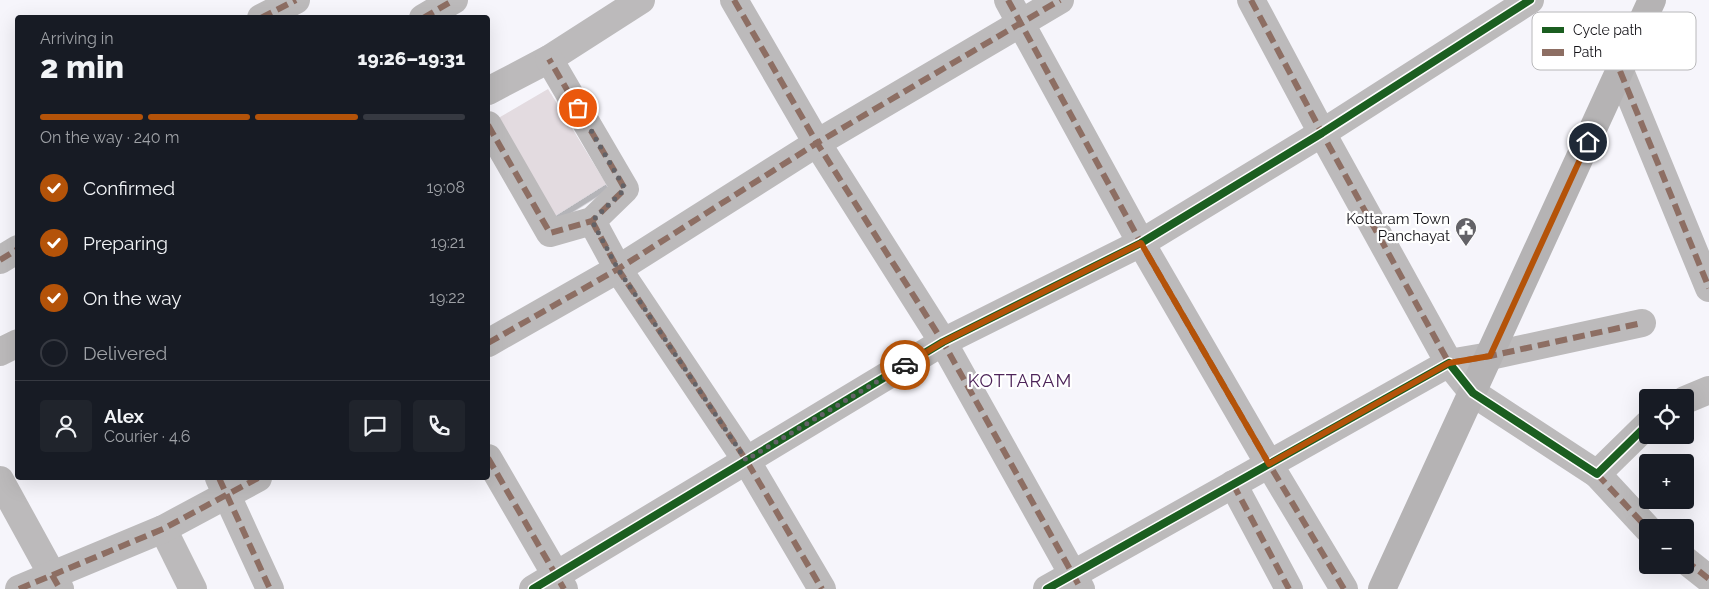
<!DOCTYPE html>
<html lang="en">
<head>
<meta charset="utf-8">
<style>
  :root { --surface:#171b24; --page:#20242c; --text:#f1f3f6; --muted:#9ea1a6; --line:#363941; --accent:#b45309 }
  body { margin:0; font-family:Raleway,sans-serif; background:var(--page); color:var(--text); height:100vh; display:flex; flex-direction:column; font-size:19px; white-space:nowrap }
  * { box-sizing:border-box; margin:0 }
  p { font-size:16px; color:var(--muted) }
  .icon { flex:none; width:28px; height:28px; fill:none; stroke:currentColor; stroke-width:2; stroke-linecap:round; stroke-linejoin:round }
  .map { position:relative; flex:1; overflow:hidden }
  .sheet { position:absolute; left:15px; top:15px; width:475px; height:465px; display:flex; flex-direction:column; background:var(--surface); border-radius:5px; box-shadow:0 5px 20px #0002 }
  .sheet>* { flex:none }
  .tools { position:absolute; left:1639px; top:389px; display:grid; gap:10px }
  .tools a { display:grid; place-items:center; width:55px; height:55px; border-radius:5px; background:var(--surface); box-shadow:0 5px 20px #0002; font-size:25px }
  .pin { position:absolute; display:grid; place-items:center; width:42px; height:42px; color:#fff; margin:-21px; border:2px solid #fff; border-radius:50%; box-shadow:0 1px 5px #0007 }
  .courier { position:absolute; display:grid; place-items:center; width:50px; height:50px; margin:-25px; border:4px solid #b45309; border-radius:50%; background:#fff; color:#222; box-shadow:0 1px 6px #0007 }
  .headline em { font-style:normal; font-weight:800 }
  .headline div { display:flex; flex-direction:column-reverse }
  .headline { display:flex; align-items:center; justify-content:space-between; height:85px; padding:0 25px }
  h1 { font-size:32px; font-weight:800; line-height:38px }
  .bar { display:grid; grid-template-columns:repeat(4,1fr); gap:8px 5px; align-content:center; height:60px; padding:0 25px }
  .bar i { height:6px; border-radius:4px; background:var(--line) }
  .bar .on { background:var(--accent) }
  .bar p { grid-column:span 4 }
  .line { display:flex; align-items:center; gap:12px; padding:0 25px; border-top:1px solid var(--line) }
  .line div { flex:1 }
  .round { display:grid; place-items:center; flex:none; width:52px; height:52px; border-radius:5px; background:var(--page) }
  ol { padding:0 25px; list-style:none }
  li { display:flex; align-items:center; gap:15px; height:55px }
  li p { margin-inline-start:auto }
  li .icon { padding:5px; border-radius:50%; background:var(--accent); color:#fff; stroke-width:4 }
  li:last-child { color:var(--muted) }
  li i { width:28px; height:28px; border:2px solid var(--line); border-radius:50% }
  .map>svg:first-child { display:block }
</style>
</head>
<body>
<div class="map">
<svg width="1709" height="589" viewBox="0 0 1709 589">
  <defs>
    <filter id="shadow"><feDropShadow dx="3" dy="5.5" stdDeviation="0" flood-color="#0004"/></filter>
  </defs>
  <rect width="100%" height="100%" fill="#f6f5fb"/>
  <polygon fill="#e3dbe0" filter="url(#shadow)" points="548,89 606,184 555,216 495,120"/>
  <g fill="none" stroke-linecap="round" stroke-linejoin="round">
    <g stroke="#bcbabb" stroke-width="28">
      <polyline points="734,0 817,143 943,342 1081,589"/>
      <polyline points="1008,0 1141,243 1269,464 1344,589"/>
      <polyline points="1251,0 1322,133 1449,363 1490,356 1642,323"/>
      <polyline points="261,18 296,0"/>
      <polyline points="423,18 454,0"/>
      <polyline points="1620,71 1709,288"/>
      <polyline points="488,91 549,59 641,0"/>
      <polyline points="488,125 550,233 592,221 625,189 549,59"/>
      <polyline points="592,221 618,269 746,460 822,589"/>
      <polyline points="0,260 18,249"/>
      <polyline points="488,343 618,269 817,143 1060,0"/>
      <polyline points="0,352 18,343"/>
      <polyline points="1685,400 1709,390"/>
      <polyline points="488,458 564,589"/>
      <polyline points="1597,474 1648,529"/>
      <polyline points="219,478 270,589"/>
      <polyline points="0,480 60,589"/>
      <polyline points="1233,484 1289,589"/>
      <polyline points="163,529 193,589"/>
      <polyline points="1685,560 1709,579"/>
      <polyline points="19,589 163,529 258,478"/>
      <polyline points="533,589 943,342 1141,243 1322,133 1530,0"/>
      <polyline points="1047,589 1449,363 1473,393 1597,474 1648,424"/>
    </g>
    <polyline stroke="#b5b3b4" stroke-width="28" points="1382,589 1652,0"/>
    <g stroke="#8d6e63" stroke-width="6" stroke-dasharray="12 6" stroke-linecap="butt">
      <polyline points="734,0 817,143 943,342 1081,589"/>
      <polyline points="1008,0 1141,243 1269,464 1344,589"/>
      <polyline points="1251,0 1322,133 1449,363 1490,356 1642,323"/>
      <polyline points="261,18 296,0"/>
      <polyline points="423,18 454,0"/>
      <polyline points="1620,71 1709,288"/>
      <polyline points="488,125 550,233 592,221 625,189 549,59"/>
      <polyline points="592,221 618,269 746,460 822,589"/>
      <polyline points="0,260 18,249"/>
      <polyline points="488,343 618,269 817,143 1060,0"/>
      <polyline points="488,458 564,589"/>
      <polyline points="1597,474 1648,529"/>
      <polyline points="219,478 270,589"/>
      <polyline points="1233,484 1289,589"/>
      <polyline points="1685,560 1709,579"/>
      <polyline points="52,575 60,589"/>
      <polyline points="19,589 163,529 258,478"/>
    </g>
    <g stroke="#fff" stroke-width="11">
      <g id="cycleway">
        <polyline points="533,589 943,342 1141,243 1322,133 1530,0"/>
        <polyline points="1047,589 1449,363 1473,393 1597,474 1648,424"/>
      </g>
    </g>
    <use href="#cycleway" stroke="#1b5e20" stroke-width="8"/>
  </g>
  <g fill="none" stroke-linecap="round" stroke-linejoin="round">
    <polyline stroke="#636267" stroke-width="5" stroke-dasharray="0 9" points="578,108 625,189 592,221 618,269 746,460 905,365"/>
    <polyline stroke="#b45309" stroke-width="6" points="905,365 943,342 1141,243 1269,464 1449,363 1490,356 1588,142"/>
  </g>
  <defs>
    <g id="civic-pin" transform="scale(1.125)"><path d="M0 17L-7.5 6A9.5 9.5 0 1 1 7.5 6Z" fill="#636267" stroke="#fff"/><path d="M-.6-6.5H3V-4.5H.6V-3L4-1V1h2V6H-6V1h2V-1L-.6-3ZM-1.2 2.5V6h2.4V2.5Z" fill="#fff"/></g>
  </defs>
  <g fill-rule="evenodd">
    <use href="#civic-pin" x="1466" y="228"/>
  </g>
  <g text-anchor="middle" stroke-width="4.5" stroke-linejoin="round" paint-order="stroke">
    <g font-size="15" fill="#141318" stroke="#fff" text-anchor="end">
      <text x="1450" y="224">Kottaram Town<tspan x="1450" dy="17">Panchayat</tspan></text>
    </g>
    <g font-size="18" letter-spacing="1" fill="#4d2459" stroke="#fff">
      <text x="1020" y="387">KOTTARAM</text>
    </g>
  </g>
  <rect x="1532" y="12" width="164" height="58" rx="8" fill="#fff" stroke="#b8b8ba" stroke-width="1"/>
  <rect x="1542" y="27" width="22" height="6" fill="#1b5e20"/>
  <rect x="1542" y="49" width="22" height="7" fill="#8d6e63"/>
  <g font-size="14" fill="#141318">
    <text x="1573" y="35">Cycle path</text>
    <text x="1573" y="57">Path</text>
  </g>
</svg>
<div class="tools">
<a><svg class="icon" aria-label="locate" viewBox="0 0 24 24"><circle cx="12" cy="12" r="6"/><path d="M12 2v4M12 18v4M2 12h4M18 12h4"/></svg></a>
<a>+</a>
<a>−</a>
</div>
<div class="pin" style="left:578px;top:108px;background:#ea580c"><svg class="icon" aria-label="bag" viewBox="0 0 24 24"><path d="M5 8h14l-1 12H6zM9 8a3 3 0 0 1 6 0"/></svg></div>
<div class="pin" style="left:1588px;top:142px;background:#1f2937"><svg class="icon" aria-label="home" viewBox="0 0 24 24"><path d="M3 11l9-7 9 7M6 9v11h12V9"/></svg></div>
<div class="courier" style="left:905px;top:365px"><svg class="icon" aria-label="car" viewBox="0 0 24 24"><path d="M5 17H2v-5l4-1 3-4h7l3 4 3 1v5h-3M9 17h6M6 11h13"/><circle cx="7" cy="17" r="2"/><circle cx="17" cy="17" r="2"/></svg></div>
<section class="sheet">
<div class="headline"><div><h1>2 min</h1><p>Arriving in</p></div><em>19:26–19:31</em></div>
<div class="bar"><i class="on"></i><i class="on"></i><i class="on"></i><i></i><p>On the way · 240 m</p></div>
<ol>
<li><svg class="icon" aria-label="check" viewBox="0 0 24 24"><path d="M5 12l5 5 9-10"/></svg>Confirmed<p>19:08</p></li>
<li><svg class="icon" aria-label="check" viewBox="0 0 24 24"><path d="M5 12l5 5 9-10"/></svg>Preparing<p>19:21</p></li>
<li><svg class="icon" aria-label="check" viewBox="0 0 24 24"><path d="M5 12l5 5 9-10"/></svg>On the way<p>19:22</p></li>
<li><i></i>Delivered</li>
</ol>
<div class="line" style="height:90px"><a class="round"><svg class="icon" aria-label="person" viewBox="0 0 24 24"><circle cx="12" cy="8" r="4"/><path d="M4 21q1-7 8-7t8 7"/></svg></a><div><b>Alex</b><p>Courier · 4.6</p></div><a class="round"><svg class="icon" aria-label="chat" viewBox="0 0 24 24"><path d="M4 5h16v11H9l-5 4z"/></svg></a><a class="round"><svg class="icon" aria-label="phone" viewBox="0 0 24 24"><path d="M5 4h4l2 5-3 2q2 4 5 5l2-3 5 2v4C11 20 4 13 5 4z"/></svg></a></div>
</section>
</div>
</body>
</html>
